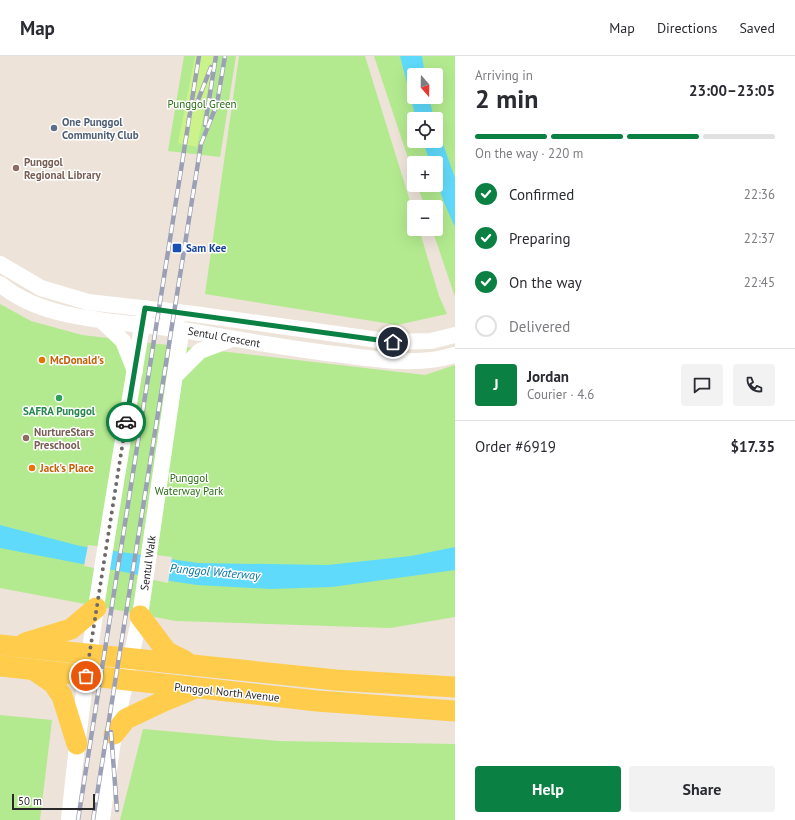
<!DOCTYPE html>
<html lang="en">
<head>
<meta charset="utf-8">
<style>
  :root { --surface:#fff; --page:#f2f2f3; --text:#2b2b33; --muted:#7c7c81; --line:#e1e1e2; --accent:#0b8043 }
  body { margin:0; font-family:"PT Sans",sans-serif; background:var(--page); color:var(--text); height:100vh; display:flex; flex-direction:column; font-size:15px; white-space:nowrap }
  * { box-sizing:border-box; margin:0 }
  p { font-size:13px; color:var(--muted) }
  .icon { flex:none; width:22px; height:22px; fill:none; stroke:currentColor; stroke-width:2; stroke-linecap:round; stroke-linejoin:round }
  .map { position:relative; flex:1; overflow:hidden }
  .details { display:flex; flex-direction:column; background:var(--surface); width:340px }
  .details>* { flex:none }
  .needle { width:26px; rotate:160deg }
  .tools { position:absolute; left:407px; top:12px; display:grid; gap:8px }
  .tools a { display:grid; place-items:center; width:36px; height:36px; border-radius:4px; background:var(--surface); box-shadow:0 4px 16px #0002; font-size:20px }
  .scale { position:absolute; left:12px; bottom:10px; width:83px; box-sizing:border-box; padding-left:4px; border:2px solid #292929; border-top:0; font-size:11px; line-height:14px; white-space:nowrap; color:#292929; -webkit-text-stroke:3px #fff; paint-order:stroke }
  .pin { position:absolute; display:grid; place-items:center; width:34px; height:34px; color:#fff; margin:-17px; border:2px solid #fff; border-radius:50%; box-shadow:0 1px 4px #0007 }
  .courier { position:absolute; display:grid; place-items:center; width:40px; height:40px; margin:-20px; border:3px solid #0b8043; border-radius:50%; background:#fff; color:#222; box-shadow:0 1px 5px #0007 }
  .head em { font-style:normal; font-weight:600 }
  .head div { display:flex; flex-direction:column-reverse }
  .head { display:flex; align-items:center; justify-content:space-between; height:68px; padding:0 20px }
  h1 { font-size:26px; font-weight:600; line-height:30px }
  .bar { display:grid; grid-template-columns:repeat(4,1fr); gap:6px 4px; align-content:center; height:48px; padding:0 20px }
  .bar i { height:5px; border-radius:3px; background:var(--line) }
  .bar .active { background:var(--accent) }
  .bar p { grid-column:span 4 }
  .line { display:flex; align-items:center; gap:10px; padding:0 20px; border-top:1px solid var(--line) }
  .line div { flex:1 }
  .round { display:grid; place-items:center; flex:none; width:42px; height:42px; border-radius:4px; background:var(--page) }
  ol { padding:0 20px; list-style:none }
  li { display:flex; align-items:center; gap:12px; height:44px }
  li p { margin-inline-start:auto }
  li .icon { padding:4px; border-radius:50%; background:var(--accent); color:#fff; stroke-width:4 }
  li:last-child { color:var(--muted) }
  li i { width:22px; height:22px; border:2px solid var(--line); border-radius:50% }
  .primary-button { display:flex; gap:8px; margin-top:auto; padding:8px 20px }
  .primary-button a { flex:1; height:46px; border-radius:4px; background:var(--accent); color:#fff; font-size:16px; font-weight:600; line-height:46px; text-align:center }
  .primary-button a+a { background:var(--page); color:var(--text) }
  header { display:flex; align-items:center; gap:24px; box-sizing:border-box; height:56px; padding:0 20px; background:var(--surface); border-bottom:1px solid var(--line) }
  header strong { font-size:19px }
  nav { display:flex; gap:22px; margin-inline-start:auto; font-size:14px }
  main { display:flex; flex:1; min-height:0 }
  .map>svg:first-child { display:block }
</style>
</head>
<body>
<header>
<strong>Map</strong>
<nav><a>Map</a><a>Directions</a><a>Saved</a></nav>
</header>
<main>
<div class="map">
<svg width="455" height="764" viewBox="0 0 455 764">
  <rect width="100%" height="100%" fill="#ede3d9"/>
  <g fill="#b3ea8f" fill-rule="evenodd">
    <polygon points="184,0 236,0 220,101 168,95"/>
    <polygon points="239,0 365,0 414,158 414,173 419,173 439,240 447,258 397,269 205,238"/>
    <path d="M374,0H455V241L432,173H436V151H425L417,129H436V107H414V120ZM414,19H436V41H414ZM414,63H436V85H414Z"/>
    <polygon points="0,248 31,265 82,279 425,319 455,309 455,561 390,572 176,565 0,532"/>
    <polygon points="0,659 52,664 40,764 0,764"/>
    <polygon points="143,673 279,685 455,688 455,764 120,764"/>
  </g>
  <polygon fill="#cbf389" points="195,0 215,0 197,91 178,87"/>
  <g fill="#60dafb">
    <polygon points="400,0 422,0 425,19 414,19 414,41 429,41 434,63 416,63"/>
    <path d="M436,68L455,122V171C445,149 436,132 436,107H430L423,85H436Z"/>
    <polygon points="0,469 80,490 198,507 328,509 411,500 455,491 455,514 332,531 271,533 197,529 170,525 0,492"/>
  </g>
  <g fill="#ede3d9">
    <polygon points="88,489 113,492 109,515 84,510"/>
    <polygon points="142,497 172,501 168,527 139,521"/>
  </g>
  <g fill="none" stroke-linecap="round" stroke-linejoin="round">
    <g stroke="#fff" stroke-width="16">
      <polyline points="0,208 41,232 88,246 194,258 393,286 431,285 455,279"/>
      <path d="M0,228C18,243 43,253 66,258C104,267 144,268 183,274C236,283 290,293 344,299C381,304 419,310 455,299"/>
      <polyline points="102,265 123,285 135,315"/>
      <polyline points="175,320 200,295 232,283"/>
      <path d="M69,764C86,592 117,422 145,252"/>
      <polyline points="102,764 114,678 140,560 180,284 181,274 164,254"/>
    </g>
    <g stroke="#ffcc4c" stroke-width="21">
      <polyline points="140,560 167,596 185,605"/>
      <polyline points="25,587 71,573 96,552"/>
      <polyline points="0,589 336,624 455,631"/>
      <polyline points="0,610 317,645 455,655"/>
      <polyline points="34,614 53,627 62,640 77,688"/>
      <polyline points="114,678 126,663 164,645 193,633"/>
    </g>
    <g stroke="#9ba0b6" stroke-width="4.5">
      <g id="rail">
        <polyline points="195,52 211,11"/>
        <polyline points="205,69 216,0"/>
        <polyline points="111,676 117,754"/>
        <polyline points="78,764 199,0"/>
        <polyline points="93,764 201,88 217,48 225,0"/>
      </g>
    </g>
    <use href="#rail" stroke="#fff" stroke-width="3" stroke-dasharray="9" stroke-linecap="butt"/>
  </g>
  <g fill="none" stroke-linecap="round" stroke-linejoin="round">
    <polyline stroke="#6e6a67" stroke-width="4" stroke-dasharray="0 7.2" points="86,620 126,366"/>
    <polyline stroke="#0b8043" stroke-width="5" points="126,366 145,252 393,286"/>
  </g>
  <circle fill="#5c6f8a" stroke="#fff" stroke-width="1.5" cx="54" cy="72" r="4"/>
  <g fill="#8d6e63" stroke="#fff" stroke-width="1.5">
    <circle cx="16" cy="112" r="4"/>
    <circle cx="26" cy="382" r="4"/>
  </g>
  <rect fill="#1a4fb4" stroke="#fff" stroke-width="1.5" x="172" y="187" width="10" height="10" rx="2"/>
  <g fill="#e8710a" stroke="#fff" stroke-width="1.5">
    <circle cx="42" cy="304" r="4"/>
    <circle cx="32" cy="412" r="4"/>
  </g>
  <circle fill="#2e9e5b" stroke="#fff" stroke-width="1.5" cx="59" cy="342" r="4"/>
  <g text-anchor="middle" stroke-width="3" stroke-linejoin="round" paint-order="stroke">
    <g font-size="11" fill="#296d12" stroke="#fff">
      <text x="202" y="52">Punggol Green</text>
      <text x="189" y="426">Punggol<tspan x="189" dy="13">Waterway Park</tspan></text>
    </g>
    <g font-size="11" font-weight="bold" fill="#4e5e75" stroke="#fff" text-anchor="start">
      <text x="62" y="70">One Punggol<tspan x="62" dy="13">Community Club</tspan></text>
    </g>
    <g font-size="11" font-weight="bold" fill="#785e54" stroke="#fff" text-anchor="start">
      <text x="24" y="110">Punggol<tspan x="24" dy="13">Regional Library</tspan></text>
      <text x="34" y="380">NurtureStars<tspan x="34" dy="13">Preschool</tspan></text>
    </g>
    <g font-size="11" font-weight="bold" fill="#164399" stroke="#fff" text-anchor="start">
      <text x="186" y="196">Sam Kee</text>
    </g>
    <g font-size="11" fill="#292929" stroke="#fff">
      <text transform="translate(224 281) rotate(10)" y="4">Sentul Crescent</text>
      <text transform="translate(148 507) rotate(-82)" y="4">Sentul Walk</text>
      <text transform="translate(227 636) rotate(6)" y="4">Punggol North Avenue</text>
    </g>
    <g font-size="11" font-weight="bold" fill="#c56008" stroke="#fff" text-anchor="start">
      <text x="50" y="308">McDonald's</text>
      <text x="40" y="416">Jack's Place</text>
    </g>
    <g font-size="11" font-weight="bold" fill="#27864d" stroke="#fff">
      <text x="59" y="359">SAFRA Punggol</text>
    </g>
    <g font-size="12" font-style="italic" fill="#0075a6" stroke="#fff">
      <text transform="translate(215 516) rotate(5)" y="4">Punggol Waterway</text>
    </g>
  </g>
</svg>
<div class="tools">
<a><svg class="needle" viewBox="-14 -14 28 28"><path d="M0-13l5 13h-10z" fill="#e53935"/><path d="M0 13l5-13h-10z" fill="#7c7c81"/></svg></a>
<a><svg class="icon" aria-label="locate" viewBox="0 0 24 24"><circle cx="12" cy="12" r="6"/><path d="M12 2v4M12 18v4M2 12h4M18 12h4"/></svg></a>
<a>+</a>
<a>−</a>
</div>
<div class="scale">50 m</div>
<div class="pin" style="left:86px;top:620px;background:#ea580c"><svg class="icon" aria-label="bag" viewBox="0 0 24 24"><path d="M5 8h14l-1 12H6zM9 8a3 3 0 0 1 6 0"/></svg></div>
<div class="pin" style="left:393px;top:286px;background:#1f2937"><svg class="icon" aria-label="home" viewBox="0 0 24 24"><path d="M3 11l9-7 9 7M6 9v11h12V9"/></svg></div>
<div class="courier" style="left:126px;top:366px"><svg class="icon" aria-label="car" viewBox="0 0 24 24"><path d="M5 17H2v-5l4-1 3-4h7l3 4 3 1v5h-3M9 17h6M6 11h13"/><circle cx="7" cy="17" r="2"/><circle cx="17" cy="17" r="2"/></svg></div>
</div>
<section class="details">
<div class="head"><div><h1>2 min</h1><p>Arriving in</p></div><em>23:00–23:05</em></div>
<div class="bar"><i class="active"></i><i class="active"></i><i class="active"></i><i></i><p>On the way · 220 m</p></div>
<ol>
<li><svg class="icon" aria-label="check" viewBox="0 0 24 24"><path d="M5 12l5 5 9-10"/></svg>Confirmed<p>22:36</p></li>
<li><svg class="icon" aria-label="check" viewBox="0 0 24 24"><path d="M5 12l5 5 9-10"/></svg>Preparing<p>22:37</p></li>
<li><svg class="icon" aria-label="check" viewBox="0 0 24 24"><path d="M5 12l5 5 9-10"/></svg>On the way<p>22:45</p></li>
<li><i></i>Delivered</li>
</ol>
<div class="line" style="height:72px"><b class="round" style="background:var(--accent);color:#fff">J</b><div><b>Jordan</b><p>Courier · 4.6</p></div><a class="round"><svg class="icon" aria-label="chat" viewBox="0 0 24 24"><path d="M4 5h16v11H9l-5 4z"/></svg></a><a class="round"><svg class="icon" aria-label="phone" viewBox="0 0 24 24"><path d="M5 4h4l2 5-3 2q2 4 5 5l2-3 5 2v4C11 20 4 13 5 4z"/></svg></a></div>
<div class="line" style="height:52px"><div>Order #6919</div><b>$17.35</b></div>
<div class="primary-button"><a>Help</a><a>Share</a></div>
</section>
</main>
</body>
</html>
